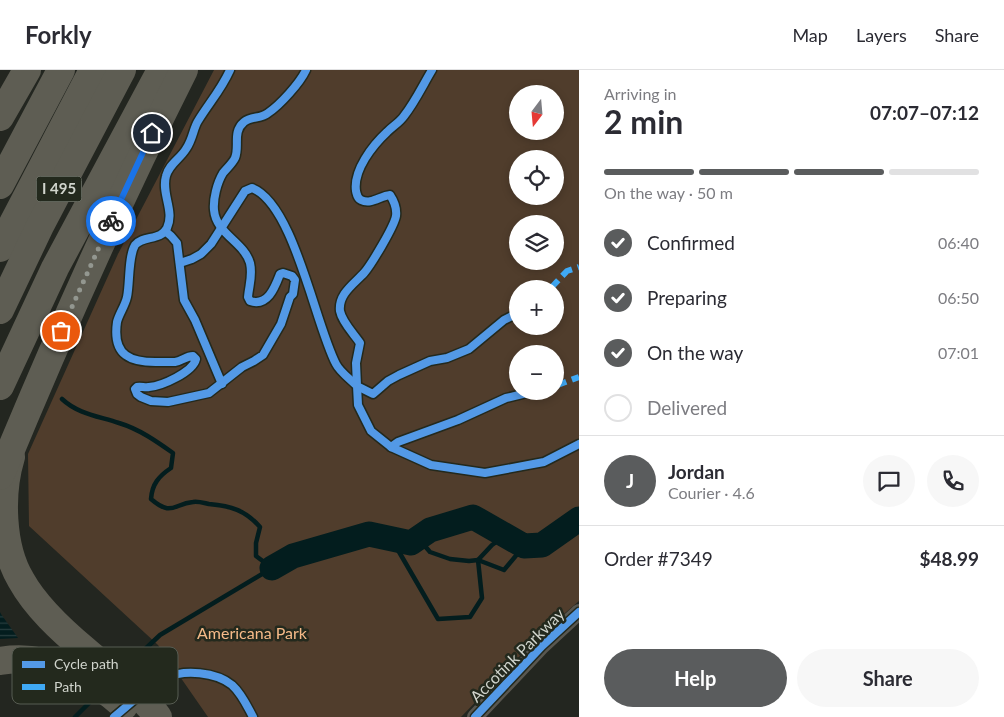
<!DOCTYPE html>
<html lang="en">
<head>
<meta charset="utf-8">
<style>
  :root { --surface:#fff; --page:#f7f7f7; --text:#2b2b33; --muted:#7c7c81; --line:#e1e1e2; --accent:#5a5c5d }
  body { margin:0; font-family:Lato,sans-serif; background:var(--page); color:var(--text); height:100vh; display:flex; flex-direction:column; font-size:19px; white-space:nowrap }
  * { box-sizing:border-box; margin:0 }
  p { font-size:16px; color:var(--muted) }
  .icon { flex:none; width:28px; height:28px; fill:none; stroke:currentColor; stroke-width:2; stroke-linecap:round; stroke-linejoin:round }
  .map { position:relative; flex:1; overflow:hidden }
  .drawer { display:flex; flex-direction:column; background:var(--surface); width:425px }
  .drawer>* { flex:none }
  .needle { width:32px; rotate:196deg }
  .fabs { position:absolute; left:509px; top:15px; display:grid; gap:10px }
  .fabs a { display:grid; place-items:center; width:55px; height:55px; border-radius:50%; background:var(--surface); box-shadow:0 2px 8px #0003; font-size:25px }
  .pin { position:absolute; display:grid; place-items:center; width:42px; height:42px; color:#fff; margin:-21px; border:2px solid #fff; border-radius:50%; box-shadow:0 1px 5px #0007 }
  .courier { position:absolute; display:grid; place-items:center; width:50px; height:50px; margin:-25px; border:4px solid #1a73e8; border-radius:50%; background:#fff; color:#222; box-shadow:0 1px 6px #0007 }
  .summary em { font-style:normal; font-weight:700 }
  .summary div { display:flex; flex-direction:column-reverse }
  .summary { display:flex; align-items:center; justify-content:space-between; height:85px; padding:0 25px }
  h1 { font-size:32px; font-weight:700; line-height:38px }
  .bar { display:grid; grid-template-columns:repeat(4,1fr); gap:8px 5px; align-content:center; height:60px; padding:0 25px }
  .bar i { height:6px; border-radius:4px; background:var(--line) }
  .bar .on { background:var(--accent) }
  .bar p { grid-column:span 4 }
  .line { display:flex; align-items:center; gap:12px; padding:0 25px; border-top:1px solid var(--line) }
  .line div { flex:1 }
  .round { display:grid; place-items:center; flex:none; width:52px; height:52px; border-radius:26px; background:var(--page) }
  ol { padding:0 25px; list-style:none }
  li { display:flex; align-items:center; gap:15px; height:55px }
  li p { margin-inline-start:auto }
  li .icon { padding:5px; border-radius:50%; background:var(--accent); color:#fff; stroke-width:4 }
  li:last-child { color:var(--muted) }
  li i { width:28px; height:28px; border:2px solid var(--line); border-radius:50% }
  .cta { display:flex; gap:10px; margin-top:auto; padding:10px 25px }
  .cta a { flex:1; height:58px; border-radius:30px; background:var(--accent); color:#fff; font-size:20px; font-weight:700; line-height:58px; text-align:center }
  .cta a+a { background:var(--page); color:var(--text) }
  header { display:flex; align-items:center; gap:30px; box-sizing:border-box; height:70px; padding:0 25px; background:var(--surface); border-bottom:1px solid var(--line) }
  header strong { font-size:24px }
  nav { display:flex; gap:28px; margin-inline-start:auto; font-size:18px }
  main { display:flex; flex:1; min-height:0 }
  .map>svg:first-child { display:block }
</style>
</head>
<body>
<header>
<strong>Forkly</strong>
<nav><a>Map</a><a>Layers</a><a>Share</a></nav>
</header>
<main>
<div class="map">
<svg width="579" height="647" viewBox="0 0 579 647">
  <defs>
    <pattern id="water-rules" width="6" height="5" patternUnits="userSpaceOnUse" patternTransform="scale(1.25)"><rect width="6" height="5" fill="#031d1e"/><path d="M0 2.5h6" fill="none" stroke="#273d3e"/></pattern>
  </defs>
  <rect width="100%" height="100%" fill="#232620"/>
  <path fill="#503d2c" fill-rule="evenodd" d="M214,0H579V531L544,561L461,647H208L158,575L29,456L28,384L118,184ZM518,24H555V61H518ZM518,89H555V126H518ZM518,154H555V191H518ZM518,219H555V256H518ZM518,284H555V321H518Z"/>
  <polygon fill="url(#water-rules)" points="0,542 1,544 18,568 0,569"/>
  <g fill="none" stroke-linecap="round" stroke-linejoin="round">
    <g stroke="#031d1e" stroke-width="4.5">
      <path d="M62,329C78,344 98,346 119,353C139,359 156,371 173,383L171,398C159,406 152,414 151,429C172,447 173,434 193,432C198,431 204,433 209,434C231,436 245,440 260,457L256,473V486L272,498L160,565L122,601"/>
      <polyline points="391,468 438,549 470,547 482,528 478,490 492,475 505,466"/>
      <polyline points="418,468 430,482 450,489 469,491 478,490 504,500 524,476"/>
      <polyline points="75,647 97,625"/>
    </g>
    <polyline stroke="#031d1e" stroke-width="25" points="272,498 293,486 369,464 411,473 430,460 473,447 524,476 542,475 579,449"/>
    <polyline stroke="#595750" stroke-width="16" points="475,647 542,576 579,542"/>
    <g stroke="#5e5d53" stroke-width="28">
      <polyline points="0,47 27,0"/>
      <polyline points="0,115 61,0"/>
      <polyline points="0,178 93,0"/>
      <polyline points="0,240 40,156 122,0"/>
      <polyline points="0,316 55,198 161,0"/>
      <path d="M11,387C0,423 1,477 21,510C36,537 61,560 85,580C110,602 138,620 158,647"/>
      <path d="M0,406C57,268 117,133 184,0"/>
      <path d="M0,591C46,583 91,606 124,636"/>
    </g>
    <g stroke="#3fa9f5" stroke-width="6" stroke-dasharray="12 6" stroke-linecap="butt">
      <polyline points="550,219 567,201 579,197"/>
      <polyline points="555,316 579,307"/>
    </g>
    <g stroke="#23291d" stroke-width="11">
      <g id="cycleway">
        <path d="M230,0C221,20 209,33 198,51C193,59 193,69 186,79C180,89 169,94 166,106C161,124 175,141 167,158C161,171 143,165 135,175C128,187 130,213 127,227C125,236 119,244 117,252C112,286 131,293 160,292C165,292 170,292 175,292C182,291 186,286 193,286L196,289C193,302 162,316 149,317C145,318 141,316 137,317L135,319L137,324L141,327L151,331L168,332L209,323L242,297L254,291L263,285L281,254L290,227L293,224L295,210L292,206L283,203L280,204C275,217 268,237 250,231L248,227C249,215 253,206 250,193C244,172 216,164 214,140C213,129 217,113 223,103C227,98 232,94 235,88C240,76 232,62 244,52C251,46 261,49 268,43C280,35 300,13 306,0"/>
        <path d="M432,0C423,15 415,32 404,46C400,52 393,56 387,62C373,75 353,100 356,121C357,125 357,128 361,130C371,135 380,126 390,125C394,131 397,138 396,146C394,157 371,195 364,203C354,214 338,224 340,241C342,252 354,264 360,273L356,293L357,316L373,324L388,311L399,305L430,291L447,288L469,279L504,250L518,243"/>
        <polyline points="165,161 171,166 177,173 184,230 195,250 222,314"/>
        <path d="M180,193L192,189L201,184L211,174L245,121L252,118C294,134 315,254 336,294C340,302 350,309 357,316L358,335L371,361L391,377L431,395L485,403L544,392L579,374"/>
        <polyline points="391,377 398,372 458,350 506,328 535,321"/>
        <path d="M114,647C130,634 147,617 166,608C184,599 216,602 232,615C242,624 247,636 253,647"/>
        <polyline points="475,647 542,576 579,542"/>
      </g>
    </g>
    <use href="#cycleway" stroke="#5399e6" stroke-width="8"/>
  </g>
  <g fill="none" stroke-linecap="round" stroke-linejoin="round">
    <polyline stroke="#939790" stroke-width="5" stroke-dasharray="0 9" points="61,261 111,151"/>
    <polyline stroke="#1a73e8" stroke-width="6" points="111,151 152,63"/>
  </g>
  <g text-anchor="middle" stroke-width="5" stroke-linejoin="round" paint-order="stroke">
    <rect fill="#23291d" stroke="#9ca198" stroke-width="1" x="36.5" y="106.5" width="45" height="25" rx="4"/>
    <g font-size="15" font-weight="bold" fill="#d0d4cc">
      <text x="59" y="124">I 495</text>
    </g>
    <g font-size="16" fill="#f5ba88" stroke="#23291d">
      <text x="252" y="569">Americana Park</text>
    </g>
    <g font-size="16" fill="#d0d4cc" stroke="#23291d">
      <text transform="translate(517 585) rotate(-45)" y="6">Accotink Parkway</text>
    </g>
  </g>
  <rect x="12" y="577" width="166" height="57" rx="8" fill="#23291d" stroke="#575c52" stroke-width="1"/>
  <rect x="22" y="591" width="23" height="7" fill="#5399e6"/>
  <rect x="22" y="614" width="23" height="6" fill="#3fa9f5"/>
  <g font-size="14" fill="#d0d4cc">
    <text x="54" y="599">Cycle path</text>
    <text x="54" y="622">Path</text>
  </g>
</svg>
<div class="fabs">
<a><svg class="needle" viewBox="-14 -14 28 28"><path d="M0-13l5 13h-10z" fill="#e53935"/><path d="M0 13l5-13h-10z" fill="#7c7c81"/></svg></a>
<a><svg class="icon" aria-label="locate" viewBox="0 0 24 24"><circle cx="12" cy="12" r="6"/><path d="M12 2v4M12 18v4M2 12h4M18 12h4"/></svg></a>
<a><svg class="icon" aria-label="layers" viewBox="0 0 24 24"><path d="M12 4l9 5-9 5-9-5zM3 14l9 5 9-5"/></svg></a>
<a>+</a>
<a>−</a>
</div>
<div class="pin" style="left:61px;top:261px;background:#ea580c"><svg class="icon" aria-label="bag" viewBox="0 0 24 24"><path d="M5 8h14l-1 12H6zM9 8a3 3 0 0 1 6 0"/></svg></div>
<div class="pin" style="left:152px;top:63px;background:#1f2937"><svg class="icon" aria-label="home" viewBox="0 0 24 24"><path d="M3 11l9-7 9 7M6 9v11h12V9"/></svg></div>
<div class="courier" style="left:111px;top:151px"><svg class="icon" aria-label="bike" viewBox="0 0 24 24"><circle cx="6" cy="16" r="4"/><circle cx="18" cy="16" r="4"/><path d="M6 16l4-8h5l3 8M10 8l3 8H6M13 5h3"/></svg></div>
</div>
<section class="drawer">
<div class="summary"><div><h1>2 min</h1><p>Arriving in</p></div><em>07:07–07:12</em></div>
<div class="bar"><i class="on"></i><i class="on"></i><i class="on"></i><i></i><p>On the way · 50 m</p></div>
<ol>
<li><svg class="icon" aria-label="check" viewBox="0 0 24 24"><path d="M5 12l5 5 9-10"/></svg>Confirmed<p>06:40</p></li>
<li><svg class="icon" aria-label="check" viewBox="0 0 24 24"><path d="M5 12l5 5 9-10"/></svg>Preparing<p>06:50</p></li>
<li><svg class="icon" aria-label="check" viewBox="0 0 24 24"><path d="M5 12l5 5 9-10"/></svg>On the way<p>07:01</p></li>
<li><i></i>Delivered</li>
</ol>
<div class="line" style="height:90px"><b class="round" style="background:var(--accent);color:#fff">J</b><div><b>Jordan</b><p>Courier · 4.6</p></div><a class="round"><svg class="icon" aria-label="chat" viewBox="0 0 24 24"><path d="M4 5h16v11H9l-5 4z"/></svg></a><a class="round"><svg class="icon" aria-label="phone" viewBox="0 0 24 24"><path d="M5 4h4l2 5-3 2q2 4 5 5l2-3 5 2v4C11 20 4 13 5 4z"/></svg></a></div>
<div class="line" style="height:65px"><div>Order #7349</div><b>$48.99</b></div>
<div class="cta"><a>Help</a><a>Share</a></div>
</section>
</main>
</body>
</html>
